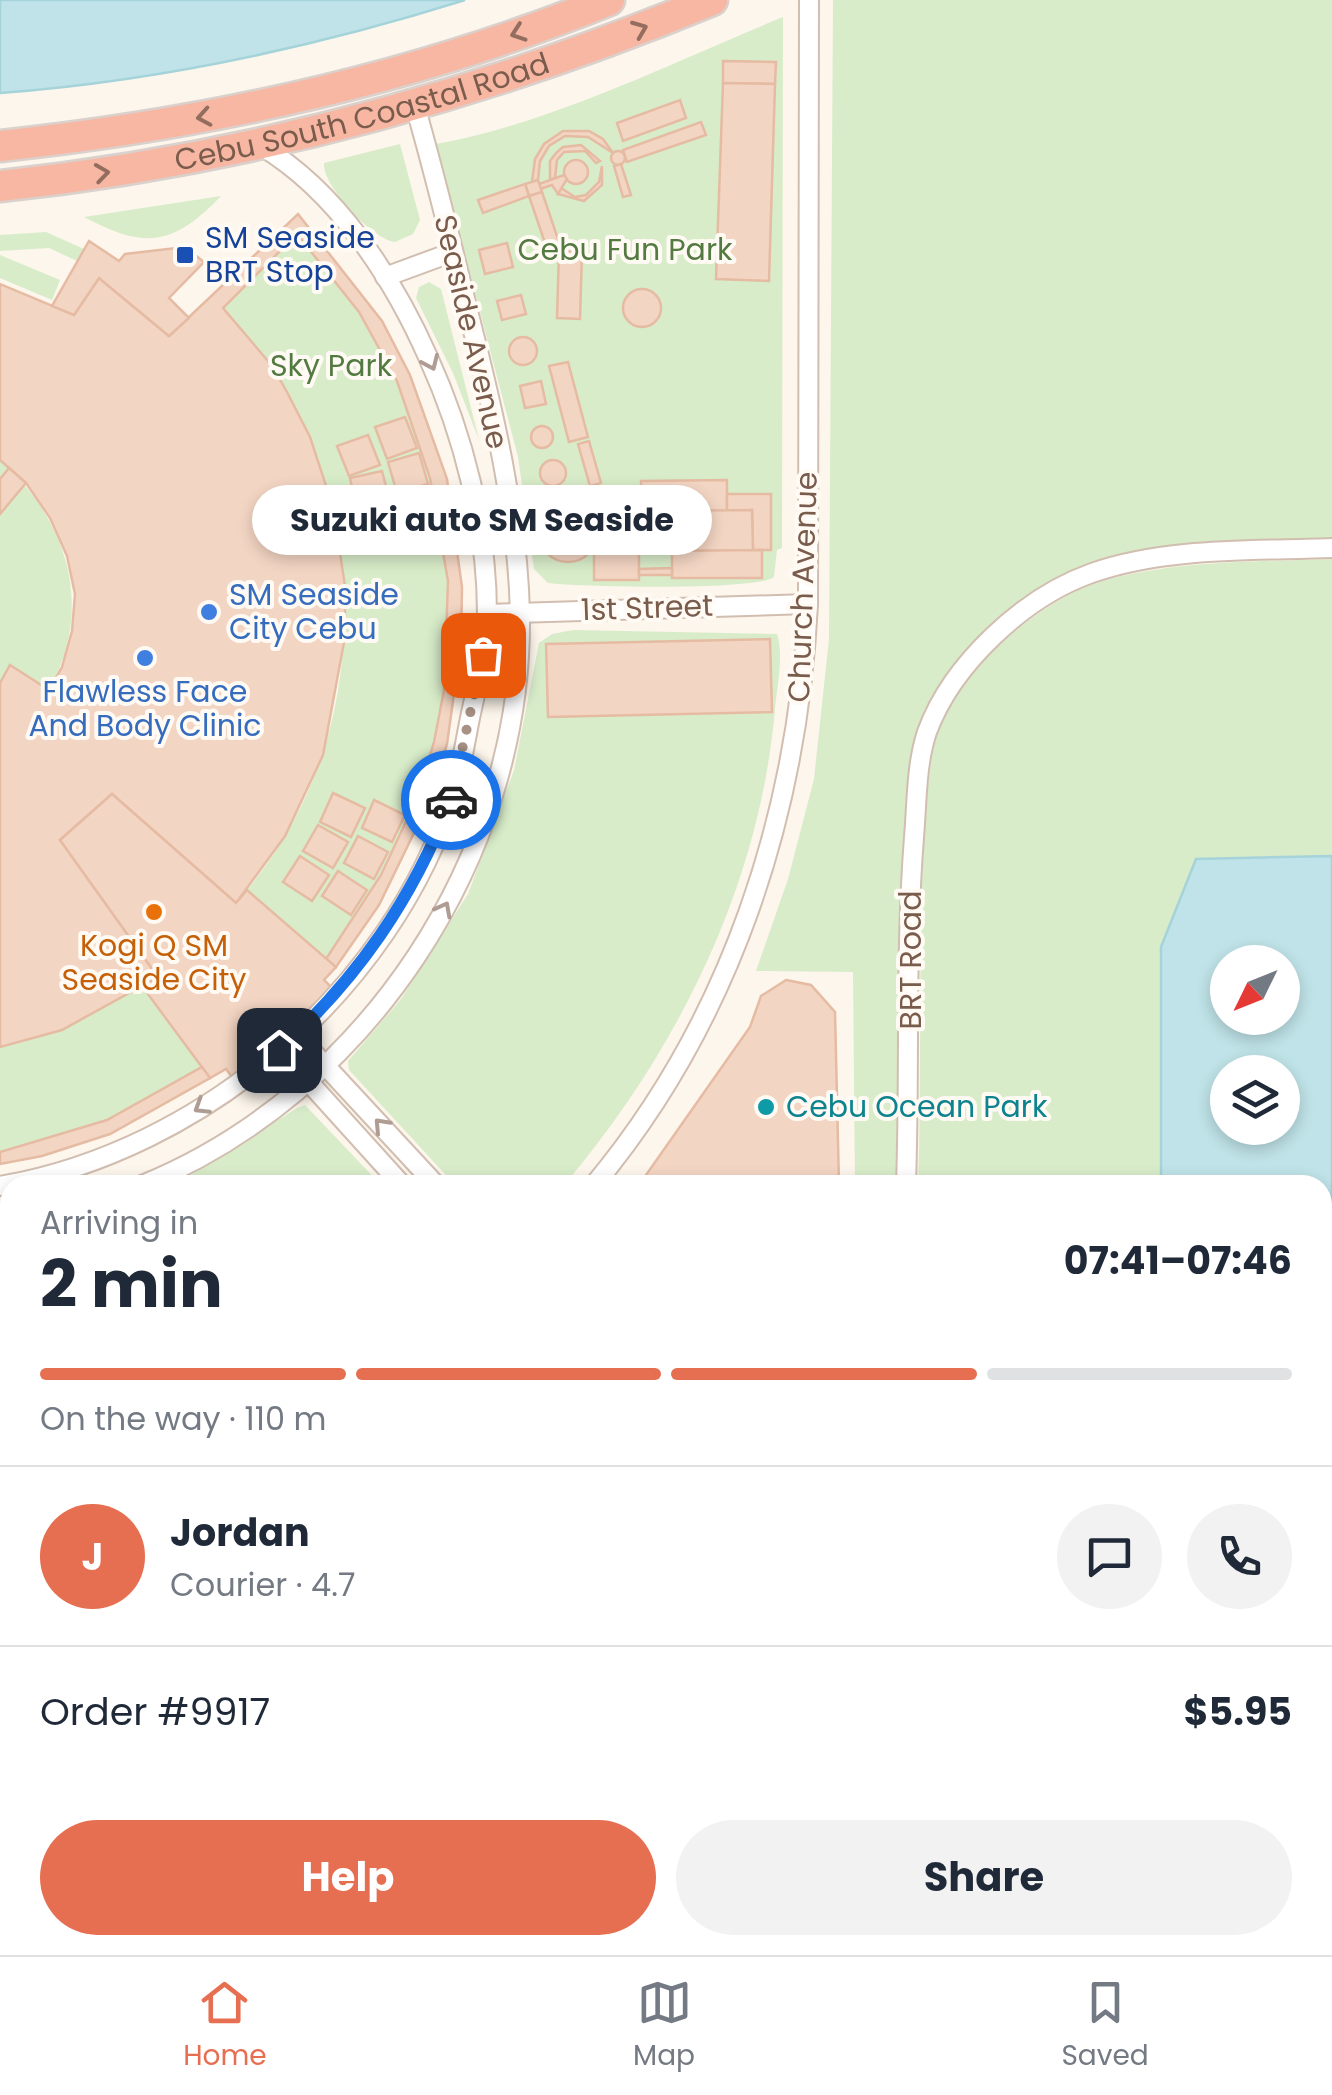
<!DOCTYPE html>
<html lang="en">
<head>
<meta charset="utf-8">
<style>
  :root { --surface:#fff; --page:#f2f2f3; --text:#1f2937; --muted:#747a83; --line:#e0e1e3; --accent:#e76f51 }
  body { margin:0; font-family:Poppins,sans-serif; background:var(--page); color:var(--text); height:100vh; display:flex; flex-direction:column; font-size:38px; white-space:nowrap }
  * { box-sizing:border-box; margin:0 }
  p { font-size:32px; color:var(--muted) }
  .icon { flex:none; width:55px; height:55px; fill:none; stroke:currentColor; stroke-width:2; stroke-linecap:round; stroke-linejoin:round }
  .map { position:relative; flex:1; overflow:hidden }
  .sheet { position:absolute; left:0px; top:1175px; width:1332px; height:780px; display:flex; flex-direction:column; background:var(--surface); border-radius:30px 30px 0 0; box-shadow:0 5px 15px #0003 }
  .sheet>* { flex:none }
  .needle { width:65px; rotate:227deg }
  .fabs { position:absolute; left:1210px; top:945px; display:grid; gap:20px }
  .fabs a { display:grid; place-items:center; width:90px; height:90px; border-radius:50%; background:var(--surface); box-shadow:0 5px 15px #0003; font-size:50px }
  .pin { position:absolute; display:grid; place-items:center; width:85px; height:85px; color:#fff; margin:-42px; border-radius:20px; box-shadow:0 5px 15px #0006 }
  .courier { position:absolute; display:grid; place-items:center; width:100px; height:100px; margin:-50px; border:8px solid #1a73e8; border-radius:50%; background:#fff; color:#222; box-shadow:0 2px 12px #0007 }
  .bubble { position:absolute; height:70px; border-radius:35px; background:var(--surface); box-shadow:0 5px 15px #0003; font-size:32px; font-weight:700; line-height:70px; text-align:center }
  .head em { font-style:normal; font-weight:700 }
  .head div { display:flex; flex-direction:column-reverse }
  .head { display:flex; align-items:center; justify-content:space-between; height:170px; padding:0 40px }
  h1 { font-size:65px; font-weight:700; line-height:75px }
  .bar { display:grid; grid-template-columns:repeat(4,1fr); gap:15px 10px; align-content:center; height:120px; padding:0 40px }
  .bar i { height:12px; border-radius:8px; background:var(--line) }
  .bar .current { background:var(--accent) }
  .bar p { grid-column:span 4 }
  .line { display:flex; align-items:center; gap:25px; padding:0 40px; border-top:2px solid var(--line) }
  .line div { flex:1 }
  .round { display:grid; place-items:center; flex:none; width:105px; height:105px; border-radius:52px; background:var(--page) }
  .primary-button { display:flex; gap:20px; margin-top:auto; padding:20px 40px }
  .primary-button a { flex:1; height:115px; border-radius:60px; background:var(--accent); color:#fff; font-size:40px; font-weight:700; line-height:115px; text-align:center }
  .primary-button a+a { background:var(--page); color:var(--text) }
  .tabs { display:flex; justify-content:space-around; align-items:center; height:140px; border-top:2px solid var(--line); background:var(--surface); font-size:28px; color:var(--muted) }
  .tabs a { display:grid; justify-items:center; gap:5px }
  .tabs .current { color:var(--accent) }
  .map>svg:first-child { display:block }
</style>
</head>
<body>
<div class="map">
<svg width="1332" height="1955" viewBox="0 0 1332 1955">
  <rect width="100%" height="100%" fill="#fdf6ec"/>
  <g fill="#d8ecc9">
    <polygon points="833,0 1332,0 1332,539 1189,546 1103,562 956,666 924,710 912,760 901,906 900,1185 855,1185 853,972 756,971 788,879 814,779 829,639"/>
    <path d="M783,17L782,548L777,550L774,577C757,591 579,587 548,583L534,569L518,457L436,144C547,125 678,60 783,17Z"/>
    <path d="M400,144L420,220L413,234L395,242C373,240 322,186 324,163Z"/>
    <path d="M221,196C172,247 144,249 84,217Z"/>
    <polygon points="46,232 84,249 77,261 49,248 0,251 0,235"/>
    <path d="M297,234C318,259 341,284 359,311C450,450 476,645 416,801C393,859 361,909 326,959L247,890C389,719 370,468 223,308Z"/>
    <polygon points="0,255 60,280 52,300 0,278"/>
    <polygon points="429,282 441,289 479,440 453,373 416,298 419,287"/>
    <path d="M0,460C68,521 95,607 49,690L10,666L0,683Z"/>
    <path d="M1332,559V859L1161,947V1185H918C922,1077 918,968 923,860C926,815 926,768 940,725C957,671 1045,598 1099,582C1174,560 1255,562 1332,559Z"/>
    <path d="M573,630L777,634C784,654 777,687 775,709C760,885 677,1052 564,1185H455L349,1070L348,1061L401,999L468,894L514,770L539,643L552,634Z"/>
    <polygon points="142,986 202,1067 107,1120 0,1152 0,1047 62,1030"/>
    <polygon points="305,1105 381,1185 175,1185 297,1108"/>
    <polygon points="10,1239 10,1490 0,1491 0,1241"/>
    <polygon points="10,1540 10,1714 0,1713 0,1541"/>
    <polygon points="0,1734 10,1735 10,1920 0,1920"/>
    <polygon points="407,1945 1049,1945 1047,1955 441,1955"/>
    <polygon points="1074,1945 1164,1945 1164,1955 1073,1955"/>
  </g>
  <g fill="#bfe3e8" stroke="#a5d3da" stroke-width="2.5" fill-rule="evenodd">
    <path d="M0,0H465C312,48 160,81 0,93Z"/>
    <path d="M1332,856V1955H1164V1945H1322V1185H1161V947L1196,859ZM1228,962H1282V1018H1228ZM1228,1072H1282V1128H1228Z"/>
  </g>
  <g fill="#f3d5c3" stroke="#e6bba3" stroke-width="2.5">
    <polygon points="723,61 776,62 775,84 723,83"/>
    <polygon points="723,83 775,84 769,281 716,279"/>
    <polygon points="680,100 686,118 623,141 617,123"/>
    <polygon points="701,122 706,135 627,162 623,150"/>
    <polygon points="563,131 589,131 603,139 613,153 588,137 565,136 549,146 540,161 538,180 532,182 535,159 544,144"/>
    <polygon points="581,145 600,161 596,163 585,151 564,152 557,160 555,178 550,180 550,161 556,153 563,147"/>
    <circle cx="618" cy="158" r="7"/>
    <circle cx="576" cy="172" r="12"/>
    <polygon points="621,164 631,195 623,197 614,166"/>
    <polygon points="602,166 602,185 584,201 558,194 561,188 575,197 586,195 599,182"/>
    <polygon points="564,175 567,179 558,194 552,185 540,189 539,184"/>
    <polygon points="538,180 542,192 529,196 525,184"/>
    <polygon points="525,184 529,196 483,213 478,200"/>
    <polygon points="542,192 560,245 547,249 529,196"/>
    <polygon points="298,214 382,321 410,375 447,479 462,587 461,644 447,744 429,802 379,905 336,967 326,959 381,875 416,800 434,742 444,690 448,581 430,478 397,381 359,312 297,234 223,308 273,367 288,394 310,437 333,507 345,586 345,637 323,755 285,836 236,903 112,794 60,840 158,977 62,1030 0,1047 0,683 10,665 49,690 62,667 72,631 75,594 67,556 50,518 26,483 0,460 0,284 74,315 99,278 169,336"/>
    <polygon points="89,241 119,261 125,254 185,247 204,262 169,298 189,318 169,336 99,278 74,315 52,306"/>
    <polygon points="507,243 513,267 485,274 479,250"/>
    <polygon points="559,251 582,252 580,319 557,318"/>
    <circle cx="642" cy="308" r="19"/>
    <polygon points="521,295 526,314 502,320 497,301"/>
    <circle cx="523" cy="351" r="14"/>
    <polygon points="568,362 588,437 569,442 549,366"/>
    <polygon points="541,381 546,404 525,408 520,386"/>
    <polygon points="405,417 417,448 387,459 375,427"/>
    <circle cx="542" cy="437" r="11"/>
    <polygon points="368,435 380,465 349,476 337,446"/>
    <polygon points="589,441 601,483 590,486 578,444"/>
    <polygon points="419,453 428,484 397,493 388,462"/>
    <circle cx="553" cy="473" r="13"/>
    <polygon points="9,468 26,483 0,514 0,479"/>
    <polygon points="382,471 390,502 357,510 350,478"/>
    <polygon points="727,480 727,511 641,511 641,481"/>
    <polygon points="429,491 435,522 403,529 397,498"/>
    <polygon points="727,494 771,494 771,550 753,550 752,510 727,511"/>
    <polygon points="611,502 641,502 641,511 611,510"/>
    <circle cx="568" cy="532" r="30"/>
    <polygon points="390,506 397,538 363,543 358,512"/>
    <polygon points="752,510 753,550 672,551 671,511"/>
    <polygon points="762,550 762,578 672,578 672,551"/>
    <rect x="594" y="553" width="45" height="27"/>
    <polygon points="672,568 672,575 639,575 639,569"/>
    <polygon points="770,639 772,712 548,717 546,644"/>
    <polygon points="333,793 365,808 351,837 320,822"/>
    <polygon points="112,794 236,903 247,890 336,967 324,980 335,991 235,1081 226,1069 210,1078 142,986 158,977 60,840"/>
    <polygon points="374,800 405,815 392,842 362,828"/>
    <polygon points="318,825 348,842 333,868 303,851"/>
    <polygon points="358,836 388,852 374,879 344,863"/>
    <polygon points="300,856 329,875 312,901 283,882"/>
    <polygon points="338,871 367,890 351,915 322,896"/>
    <polygon points="786,980 811,985 835,1012 839,1185 639,1185 750,1027 761,996"/>
    <polygon points="202,1067 210,1078 110,1134 42,1156 0,1164 0,1152 107,1120"/>
  </g>
  <g fill="none" stroke-linecap="round" stroke-linejoin="round">
    <g stroke="#d1beb0" stroke-width="22">
      <g id="street">
        <polyline points="385,277 453,252"/>
        <polyline points="487,614 808,604"/>
        <polyline points="296,1034 436,1185"/>
        <polyline points="279,1049 402,1185"/>
        <path d="M142,1185C366,1094 523,857 520,615C518,513 493,409 468,311C451,242 435,174 415,106"/>
        <path d="M594,1185C730,1022 798,815 808,604L809,0"/>
        <path d="M906,1185C910,1069 905,952 914,837C917,803 916,765 927,732C952,664 1024,597 1092,573C1166,547 1254,551 1332,548"/>
        <path d="M0,1186C203,1151 392,990 454,792C461,769 465,743 470,718C477,684 487,649 487,614C487,527 464,436 428,357C393,278 337,191 261,146"/>
        <polyline points="0,1229 10,1227"/>
        <polyline points="0,1514 10,1513"/>
        <polyline points="0,1726 10,1726"/>
        <polyline points="1059,1955 1059,1945"/>
      </g>
    </g>
    <g stroke="#d6c0b0" stroke-width="30">
      <g id="secondary">
        <polyline points="0,1940 10,1940"/>
        <polyline points="336,1945 372,1955"/>
      </g>
    </g>
    <g stroke="#dad1cd" stroke-width="35">
      <g id="highway">
        <path d="M0,146C208,124 414,79 609,0"/>
        <path id="s1" d="M0,186C248,160 482,95 712,0"/>
      </g>
    </g>
    <use href="#street" stroke="#fff" stroke-width="18"/>
    <use href="#secondary" stroke="#fff" stroke-width="25"/>
    <use href="#highway" stroke="#f7b7a3" stroke-width="30"/>
  </g>
  <defs><path id="oneway-chevron" d="M-2-3.5L2.5 0L-2 3.5" fill="none" stroke-width="1.6" stroke-linecap="round" stroke-linejoin="round" transform="scale(2.5)"/></defs>
  <g stroke="#936e5e">
    <use href="#oneway-chevron" transform="translate(640 29) rotate(-22)"/>
    <use href="#oneway-chevron" transform="translate(518 33) rotate(161)"/>
    <use href="#oneway-chevron" transform="translate(204 117) rotate(170)"/>
    <use href="#oneway-chevron" transform="translate(102 173) rotate(-8)"/>
  </g>
  <g stroke="#af9d94">
    <use href="#oneway-chevron" transform="translate(431 363) rotate(66)"/>
    <use href="#oneway-chevron" transform="translate(444 909) rotate(-62)"/>
    <use href="#oneway-chevron" transform="translate(201 1107) rotate(148)"/>
    <use href="#oneway-chevron" transform="translate(381 1125) rotate(-133)"/>
  </g>
  <g fill="none" stroke-linecap="round" stroke-linejoin="round">
    <polyline stroke="#a89285" stroke-width="10" stroke-dasharray="0 18" points="451,800 483,655"/>
    <path stroke="#1a73e8" stroke-width="12" d="M279,1050C358,978 412,900 451,800"/>
  </g>
  <rect fill="#1a4fb4" stroke="#fffaf3" stroke-width="4" x="175" y="245" width="20" height="20" rx="5"/>
  <g fill="#3f7fe0" stroke="#fffaf3" stroke-width="4">
    <circle cx="209" cy="612" r="10"/>
    <circle cx="145" cy="658" r="10"/>
  </g>
  <circle fill="#e8710a" stroke="#fffaf3" stroke-width="4" cx="154" cy="912" r="10"/>
  <circle fill="#0f9aa8" stroke="#fffaf3" stroke-width="4" cx="766" cy="1107" r="10"/>
  <g text-anchor="middle" stroke-width="8" stroke-linejoin="round" paint-order="stroke">
    <g font-size="30" fill="#7a5c4d" stroke="#fffaf3">
      <text dy="10" stroke="none"><textPath href="#s1" startOffset="370">Cebu South Coastal Road</textPath></text>
      <text transform="translate(471 332) rotate(77)" y="10">Seaside Avenue</text>
      <text transform="translate(803 587) rotate(-88)" y="10">Church Avenue</text>
      <text transform="translate(647 608) rotate(-2)" y="10">1st Street</text>
      <text transform="translate(911 960) rotate(-90)" y="10">BRT Road</text>
    </g>
    <g font-size="30" fill="#164399" stroke="#fffaf3" text-anchor="start">
      <text x="205" y="248">SM Seaside<tspan x="205" dy="34">BRT Stop</tspan></text>
    </g>
    <g font-size="30" fill="#537a41" stroke="#fffaf3">
      <text x="625" y="260">Cebu Fun Park</text>
      <text x="331" y="376">Sky Park</text>
    </g>
    <g font-size="30" fill="#366cbe" stroke="#fffaf3" text-anchor="start">
      <text x="229" y="605">SM Seaside<tspan x="229" dy="34">City Cebu</tspan></text>
      <text x="145" y="702" text-anchor="middle">Flawless Face<tspan x="145" dy="34">And Body Clinic</tspan></text>
    </g>
    <g font-size="30" fill="#c56008" stroke="#fffaf3">
      <text x="154" y="956">Kogi Q SM<tspan x="154" dy="34">Seaside City</tspan></text>
    </g>
    <g font-size="30" fill="#0d838f" stroke="#fffaf3" text-anchor="start">
      <text x="786" y="1117">Cebu Ocean Park</text>
    </g>
  </g>
</svg>
<div class="fabs">
<a><svg class="needle" viewBox="-14 -14 28 28"><path d="M0-13l5 13h-10z" fill="#e53935"/><path d="M0 13l5-13h-10z" fill="#747a83"/></svg></a>
<a><svg class="icon" aria-label="layers" viewBox="0 0 24 24"><path d="M12 4l9 5-9 5-9-5zM3 14l9 5 9-5"/></svg></a>
</div>
<div class="pin" style="left:483px;top:655px;background:#ea580c"><svg class="icon" aria-label="bag" viewBox="0 0 24 24"><path d="M5 8h14l-1 12H6zM9 8a3 3 0 0 1 6 0"/></svg></div>
<div class="pin" style="left:279px;top:1050px;background:#1f2937"><svg class="icon" aria-label="home" viewBox="0 0 24 24"><path d="M3 11l9-7 9 7M6 9v11h12V9"/></svg></div>
<div class="courier" style="left:451px;top:800px"><svg class="icon" aria-label="car" viewBox="0 0 24 24"><path d="M5 17H2v-5l4-1 3-4h7l3 4 3 1v5h-3M9 17h6M6 11h13"/><circle cx="7" cy="17" r="2"/><circle cx="17" cy="17" r="2"/></svg></div>
<div class="bubble" style="left:252px;top:485px;width:460px">Suzuki auto SM Seaside</div>
<section class="sheet">
<div class="head"><div><h1>2 min</h1><p>Arriving in</p></div><em>07:41–07:46</em></div>
<div class="bar"><i class="current"></i><i class="current"></i><i class="current"></i><i></i><p>On the way · 110 m</p></div>
<div class="line" style="height:180px"><b class="round" style="background:var(--accent);color:#fff">J</b><div><b>Jordan</b><p>Courier · 4.7</p></div><a class="round"><svg class="icon" aria-label="chat" viewBox="0 0 24 24"><path d="M4 5h16v11H9l-5 4z"/></svg></a><a class="round"><svg class="icon" aria-label="phone" viewBox="0 0 24 24"><path d="M5 4h4l2 5-3 2q2 4 5 5l2-3 5 2v4C11 20 4 13 5 4z"/></svg></a></div>
<div class="line" style="height:130px"><div>Order #9917</div><b>$5.95</b></div>
<div class="primary-button"><a>Help</a><a>Share</a></div>
</section>
</div>
<nav class="tabs">
<a class="current"><svg class="icon" aria-label="home" viewBox="0 0 24 24"><path d="M3 11l9-7 9 7M6 9v11h12V9"/></svg>Home</a>
<a><svg class="icon" aria-label="map" viewBox="0 0 24 24"><path d="M3 6l6-2 6 2 6-2v14l-6 2-6-2-6 2zM9 4v14M15 6v14"/></svg>Map</a>
<a><svg class="icon" aria-label="saved" viewBox="0 0 24 24"><path d="M7 4h10v16l-5-4-5 4z"/></svg>Saved</a>
</nav>
</body>
</html>
